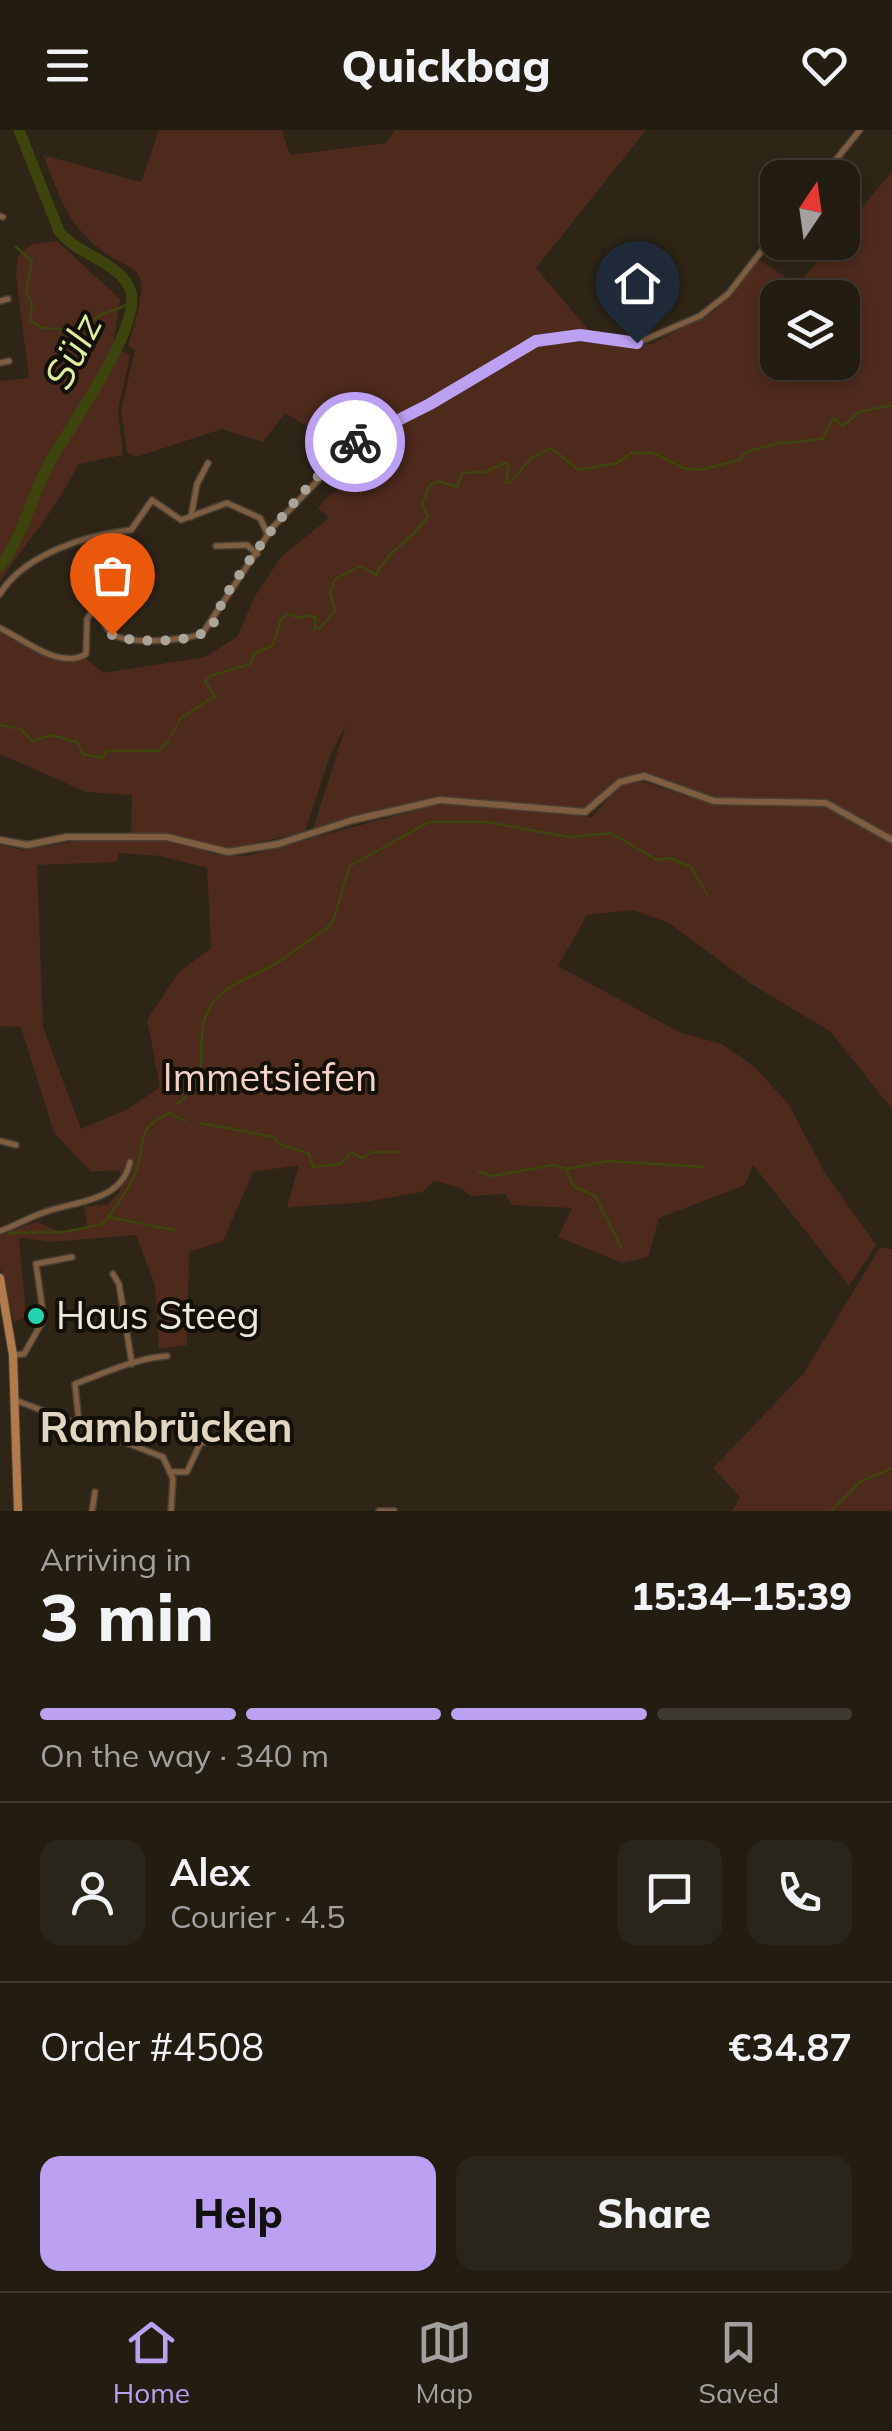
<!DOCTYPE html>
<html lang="en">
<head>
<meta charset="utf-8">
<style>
  :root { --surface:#221c11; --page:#2a251a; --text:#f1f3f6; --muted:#a2a19f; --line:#3f3a31; --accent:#bca0f2 }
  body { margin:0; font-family:Mulish,sans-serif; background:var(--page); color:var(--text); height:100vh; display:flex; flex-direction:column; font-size:38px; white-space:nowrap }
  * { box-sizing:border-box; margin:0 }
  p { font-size:32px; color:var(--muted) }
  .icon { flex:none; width:55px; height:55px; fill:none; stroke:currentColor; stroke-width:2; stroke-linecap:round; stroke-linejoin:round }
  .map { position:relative; height:1381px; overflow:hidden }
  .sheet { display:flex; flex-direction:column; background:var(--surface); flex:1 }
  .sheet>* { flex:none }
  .needle { width:65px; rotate:13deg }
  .buttons { position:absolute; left:760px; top:30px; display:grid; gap:20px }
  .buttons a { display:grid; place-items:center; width:100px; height:100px; border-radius:20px; background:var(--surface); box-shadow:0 5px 15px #0003,0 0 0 2px var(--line); font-size:50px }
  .pin { position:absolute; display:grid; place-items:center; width:85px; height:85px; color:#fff; margin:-102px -42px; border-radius:50% 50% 50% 0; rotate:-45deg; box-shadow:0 0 10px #0007 }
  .pin .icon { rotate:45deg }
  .courier { position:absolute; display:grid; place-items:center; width:100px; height:100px; margin:-50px; border:8px solid #bca0f2; border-radius:50%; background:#fff; color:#222; box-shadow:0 2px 12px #0007 }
  .summary em { font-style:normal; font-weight:800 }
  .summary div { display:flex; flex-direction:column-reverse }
  .summary { display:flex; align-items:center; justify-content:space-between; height:170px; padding:0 40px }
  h1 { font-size:65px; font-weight:800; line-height:75px }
  .bar { display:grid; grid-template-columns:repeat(4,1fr); gap:15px 10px; align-content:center; height:120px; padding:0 40px }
  .bar i { height:12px; border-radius:8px; background:var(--line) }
  .bar .current { background:var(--accent) }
  .bar p { grid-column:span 4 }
  .line { display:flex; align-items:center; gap:25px; padding:0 40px; border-top:2px solid var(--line) }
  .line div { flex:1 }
  .round { display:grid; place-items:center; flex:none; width:105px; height:105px; border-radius:20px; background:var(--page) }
  .button { display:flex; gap:20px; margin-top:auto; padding:20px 40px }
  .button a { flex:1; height:115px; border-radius:20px; background:var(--accent); color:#111; font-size:40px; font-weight:800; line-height:115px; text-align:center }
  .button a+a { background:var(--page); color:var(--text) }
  header { display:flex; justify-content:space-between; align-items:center; height:130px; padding:0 40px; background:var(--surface); font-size:45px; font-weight:800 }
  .tab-bar { display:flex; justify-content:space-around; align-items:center; height:140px; border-top:2px solid var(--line); background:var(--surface); font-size:28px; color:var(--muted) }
  .tab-bar a { display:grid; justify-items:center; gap:5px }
  .tab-bar .current { color:var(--accent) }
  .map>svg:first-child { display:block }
</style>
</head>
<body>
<header><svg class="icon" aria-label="menu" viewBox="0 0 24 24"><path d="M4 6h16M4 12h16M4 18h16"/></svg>Quickbag<svg class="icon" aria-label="heart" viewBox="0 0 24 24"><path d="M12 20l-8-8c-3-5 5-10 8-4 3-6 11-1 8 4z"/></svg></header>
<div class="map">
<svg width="892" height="1381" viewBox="0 0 892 1381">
  <rect width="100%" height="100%" fill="#2e2517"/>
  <g fill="#4d2a1c" fill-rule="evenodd">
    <path d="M159,0H282L290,25L386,13L395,0H646L536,138L591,203C526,196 483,240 431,270C409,284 385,294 362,305L342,279L321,305L285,283L263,312L222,299L136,327L127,322L121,281L135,220L128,216C159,113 133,159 81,101C62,81 54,50 43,25L141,52Z"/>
    <path d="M892,41V707L821,669H723L648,644L618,650L595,673L579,681L437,668L313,699L346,595L330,626L305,702L229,719L178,705L131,704L132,665L86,662L0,624V501C23,513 58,539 85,528L103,543L205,527L237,507L255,466L281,427L329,388L318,378L325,369L381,331L366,309L432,277L525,219L549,211L652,214L716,180L760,130L797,155L833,113L842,112L843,101ZM778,168H842V232H778Z"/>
    <path d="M57,111L120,169L113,217L130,225L118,281L123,325L78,334C58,378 26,411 0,452V251L29,248L16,146L18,126L32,114Z"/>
    <path d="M637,650L713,674L824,676L892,712V979L831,902L753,855L669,793L633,780L587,785L558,836L679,902L722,914L756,938L789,975L825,1043L876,1115L849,1156L753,1035L745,1055L659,1088L648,1127L622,1133L558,1107L572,1078L512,1075L505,1064L470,1066L461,1058L434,1051L422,1062L359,1073L287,1077L299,1035L253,1042L223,1111L189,1122L187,1215L159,1219L155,1155L136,1105L51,1112L19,1107L26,1186L14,1192L0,1137V1105L37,1092L57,1101L87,1097L84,1076L107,1075L119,1063L124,1047L118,1040L91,1042L54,1003L21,897L0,896V715L24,720L77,711H178L213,724L247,726L438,674L592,687L617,658ZM119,723L160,726L207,738L211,818L179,842L147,890L160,957L128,979L81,999L43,897L37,735L117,732Z"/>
    <polygon points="880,1117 892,1119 892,1381 732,1381 740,1367 713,1338 804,1243"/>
  </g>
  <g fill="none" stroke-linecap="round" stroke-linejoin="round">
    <g stroke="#3d440e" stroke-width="2.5">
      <polyline points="16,117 32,131 26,162 32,173 30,191 43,198 83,201 98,186 132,173"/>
      <polyline points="0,595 21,599 32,611 51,605 77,612 83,624 103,628 106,621 158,621 169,611"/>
      <path d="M172,605L180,589L215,566L205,552L210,546L250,534L254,524L273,515L281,489L288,484L302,488L309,485L316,488L315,498L319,499L335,481L330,462L335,449L361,436L376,445C388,419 413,410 428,386L422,373L430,355L438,351L457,357L462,343L484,342L505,333L509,335L506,352L510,353L531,328L551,318L579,340L617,333L631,323H653L683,338L699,340L739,330L746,322L774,314L823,309L833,288L843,296L859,282L892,275"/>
      <path d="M177,974C220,941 188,912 211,876C225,853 254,847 275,834C292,824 308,810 326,799L333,791L350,736L429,692H486L569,707L611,703L657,730L670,728L691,737L707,764"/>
      <polyline points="172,984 185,991"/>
      <polyline points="200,993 274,1007 277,1013 309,1024 313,1037 341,1034 351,1022 362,1028 373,1022 401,1022"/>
      <polyline points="567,1041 573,1056 595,1066 621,1117"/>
      <polyline points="479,1042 492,1046 553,1035 567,1039 607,1031 704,1037"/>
      <polyline points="108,1087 174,1100"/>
      <path d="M9,1103L64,1102L103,1094C114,1079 127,1063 134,1046C149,1012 130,1000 172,982"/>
      <polyline points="831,1381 860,1352 892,1338"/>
    </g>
    <path stroke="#3d440e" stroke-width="11" d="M0,436C23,407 30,371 46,339C64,304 145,195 130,159C119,132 76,124 59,101L19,0"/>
    <g stroke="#494033" stroke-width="8">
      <g id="minor">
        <polyline points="821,48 860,0"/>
        <polyline points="0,86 3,87"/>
        <polyline points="0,171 8,169"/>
        <polyline points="0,233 9,231"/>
        <polyline points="191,387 197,354 208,333"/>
        <polyline points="216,416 247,415 257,424"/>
        <path d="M0,464C24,424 89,404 131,400L152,370L181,390L227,373L260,388L268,405"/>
        <path d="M0,498C25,510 59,540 86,524L87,489L96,475C104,481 101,493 109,501C122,517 184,510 202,504L273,397L354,313L430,274L536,211L580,205L637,213L700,186L728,164L778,100"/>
        <polyline points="0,1011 16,1015"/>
        <path d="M0,1101C15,1096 29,1087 45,1082C75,1071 122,1072 130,1032"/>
        <polyline points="113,1144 119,1154 132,1234"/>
        <polyline points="13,1225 24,1224 44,1189 36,1134 72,1127"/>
        <polyline points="15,1270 163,1327 173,1349 171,1381"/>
        <path d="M79,1294L75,1254C104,1243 137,1228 167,1226"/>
        <polyline points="172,1342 187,1342 200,1314 208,1310"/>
        <polyline points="92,1381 95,1362"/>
        <polyline points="379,1381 394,1381"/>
      </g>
    </g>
    <g stroke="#494033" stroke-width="9">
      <polyline id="tertiary" points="0,710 27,715 67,707 167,707 228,722 278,714 353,690 440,670 585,682 620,652 644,646 714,671 826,673 892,710"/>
    </g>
    <g stroke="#494033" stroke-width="10">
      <polyline id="secondary" points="0,1148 13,1225 18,1381"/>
    </g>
    <use href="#minor" stroke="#7f5d41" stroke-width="5"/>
    <use href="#tertiary" stroke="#7f5d41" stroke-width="6"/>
    <use href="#secondary" stroke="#b17b4d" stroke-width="8"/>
  </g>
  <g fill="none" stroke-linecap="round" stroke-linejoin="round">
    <path stroke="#aba499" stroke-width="10" stroke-dasharray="0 18" d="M112,505C130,513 194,514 209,499C218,490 219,475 226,465C261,411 305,353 355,312"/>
    <polyline stroke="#bca0f2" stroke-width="12" points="355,312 430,274 536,211 580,205 637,213"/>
  </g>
  <circle fill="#21d5af" stroke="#130f09" stroke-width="4" cx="36" cy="1186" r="10"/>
  <g text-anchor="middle" stroke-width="8" stroke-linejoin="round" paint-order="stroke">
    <g font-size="38" fill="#f4d2c6" stroke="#130f09">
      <text x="270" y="961">Immetsiefen</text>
    </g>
    <g font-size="38" fill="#eee8df" stroke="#130f09" text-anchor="start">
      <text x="56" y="1199">Haus Steeg</text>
    </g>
    <g font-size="40" font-style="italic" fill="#dfee9d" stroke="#130f09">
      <text transform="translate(73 221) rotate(-63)" y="14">Sülz</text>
    </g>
    <g font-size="42" font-weight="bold" fill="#e2d6c3" stroke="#130f09">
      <text x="166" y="1312">Rambrücken</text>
    </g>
  </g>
</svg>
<div class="buttons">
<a><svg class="needle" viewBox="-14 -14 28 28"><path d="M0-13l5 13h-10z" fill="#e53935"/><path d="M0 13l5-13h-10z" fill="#a2a19f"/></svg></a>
<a><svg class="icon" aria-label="layers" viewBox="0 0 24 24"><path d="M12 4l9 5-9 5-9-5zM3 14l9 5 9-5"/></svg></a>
</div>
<div class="pin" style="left:112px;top:505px;background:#ea580c"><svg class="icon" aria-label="bag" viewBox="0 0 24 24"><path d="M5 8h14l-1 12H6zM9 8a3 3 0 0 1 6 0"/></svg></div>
<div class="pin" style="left:637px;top:213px;background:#1f2937"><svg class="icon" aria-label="home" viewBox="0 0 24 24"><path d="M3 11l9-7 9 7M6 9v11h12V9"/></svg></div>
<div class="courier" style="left:355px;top:312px"><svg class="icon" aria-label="bike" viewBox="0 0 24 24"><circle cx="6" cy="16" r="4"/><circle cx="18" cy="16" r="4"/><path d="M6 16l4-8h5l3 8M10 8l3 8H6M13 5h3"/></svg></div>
</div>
<section class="sheet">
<div class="summary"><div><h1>3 min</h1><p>Arriving in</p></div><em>15:34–15:39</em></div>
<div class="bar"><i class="current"></i><i class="current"></i><i class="current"></i><i></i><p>On the way · 340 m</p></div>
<div class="line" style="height:180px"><a class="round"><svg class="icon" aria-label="person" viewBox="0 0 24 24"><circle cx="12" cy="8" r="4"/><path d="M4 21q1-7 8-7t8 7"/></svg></a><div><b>Alex</b><p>Courier · 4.5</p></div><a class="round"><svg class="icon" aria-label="chat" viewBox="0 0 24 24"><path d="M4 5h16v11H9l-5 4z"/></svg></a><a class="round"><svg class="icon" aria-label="phone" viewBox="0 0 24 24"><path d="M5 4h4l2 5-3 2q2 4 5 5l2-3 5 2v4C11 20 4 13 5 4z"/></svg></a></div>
<div class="line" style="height:130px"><div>Order #4508</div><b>€34.87</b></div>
<div class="button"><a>Help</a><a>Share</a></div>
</section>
<nav class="tab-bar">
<a class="current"><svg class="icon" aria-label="home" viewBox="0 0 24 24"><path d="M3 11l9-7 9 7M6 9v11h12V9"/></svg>Home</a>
<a><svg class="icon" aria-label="map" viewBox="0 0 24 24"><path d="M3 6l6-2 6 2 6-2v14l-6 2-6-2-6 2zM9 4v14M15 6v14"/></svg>Map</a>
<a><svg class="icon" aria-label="saved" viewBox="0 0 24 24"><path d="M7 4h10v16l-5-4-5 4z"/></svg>Saved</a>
</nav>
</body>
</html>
